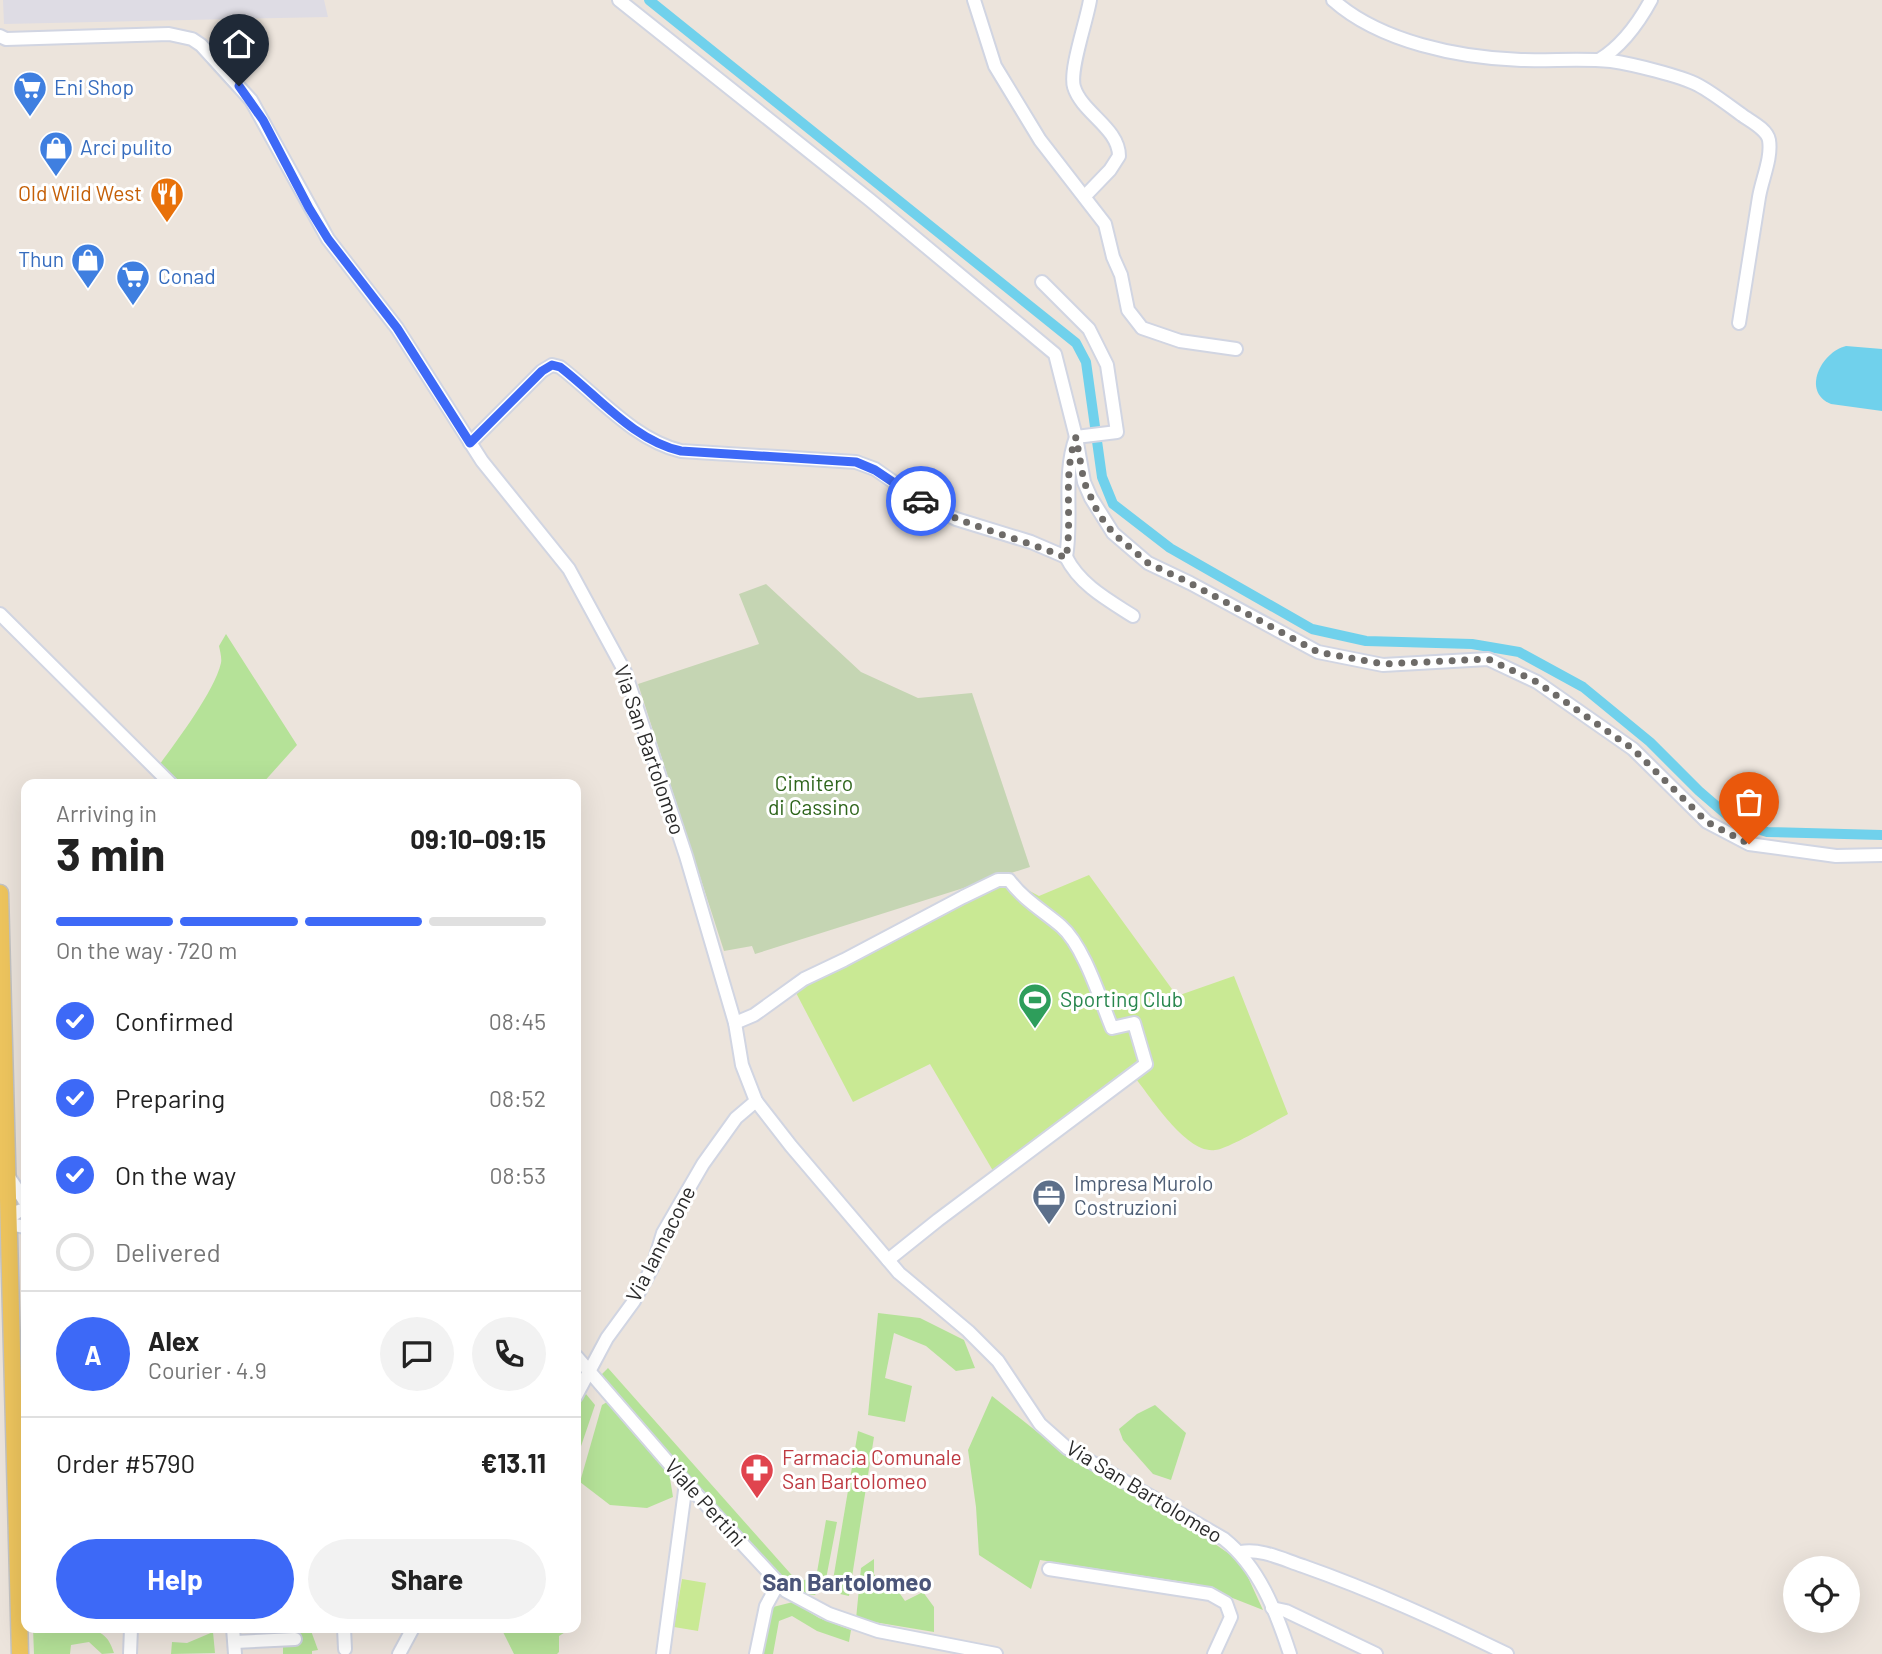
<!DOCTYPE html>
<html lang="en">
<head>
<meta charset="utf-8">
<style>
  :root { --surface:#fff; --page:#f2f2f2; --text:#222; --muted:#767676; --line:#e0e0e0; --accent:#3d69f7 }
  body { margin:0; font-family:Barlow,sans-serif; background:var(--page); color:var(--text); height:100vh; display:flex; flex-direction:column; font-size:26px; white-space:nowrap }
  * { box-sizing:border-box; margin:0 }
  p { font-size:23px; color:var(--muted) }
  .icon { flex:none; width:38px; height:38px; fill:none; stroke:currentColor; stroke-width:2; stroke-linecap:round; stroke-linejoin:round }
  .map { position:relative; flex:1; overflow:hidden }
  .sheet { position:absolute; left:21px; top:779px; width:560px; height:854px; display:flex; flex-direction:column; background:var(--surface); border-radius:14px; box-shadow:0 7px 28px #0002 }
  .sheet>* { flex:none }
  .buttons { position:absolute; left:1783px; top:1556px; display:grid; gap:14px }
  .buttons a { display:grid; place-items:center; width:77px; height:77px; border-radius:50%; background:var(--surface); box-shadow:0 7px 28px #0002; font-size:35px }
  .pin { position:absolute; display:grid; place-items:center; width:60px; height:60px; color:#fff; margin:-72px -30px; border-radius:50% 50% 50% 0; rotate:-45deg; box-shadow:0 0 7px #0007 }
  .pin .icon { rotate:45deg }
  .courier { position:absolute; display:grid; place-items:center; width:70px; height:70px; margin:-35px; border:5px solid #3d69f7; border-radius:50%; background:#fff; color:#222; box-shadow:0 2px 9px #0007 }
  .head em { font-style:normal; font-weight:700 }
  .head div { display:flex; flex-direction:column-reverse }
  .head { display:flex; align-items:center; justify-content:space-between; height:119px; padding:0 35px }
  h1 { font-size:46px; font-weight:700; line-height:52px }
  .bar { display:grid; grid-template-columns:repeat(4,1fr); gap:10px 7px; align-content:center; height:84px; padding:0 35px }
  .bar i { height:9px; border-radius:5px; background:var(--line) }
  .bar .selected { background:var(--accent) }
  .bar p { grid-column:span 4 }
  .line { display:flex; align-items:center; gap:18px; padding:0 35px; border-top:2px solid var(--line) }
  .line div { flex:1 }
  .round { display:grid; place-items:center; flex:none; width:74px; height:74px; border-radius:37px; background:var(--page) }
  ol { padding:0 35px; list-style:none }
  li { display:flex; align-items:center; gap:21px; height:77px }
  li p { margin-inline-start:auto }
  li .icon { padding:7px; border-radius:50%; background:var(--accent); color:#fff; stroke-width:4 }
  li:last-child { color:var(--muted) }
  li i { width:38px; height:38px; border:4px solid var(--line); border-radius:50% }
  .action { display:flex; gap:14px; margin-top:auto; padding:14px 35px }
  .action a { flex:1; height:80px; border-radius:42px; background:var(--accent); color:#fff; font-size:28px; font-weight:700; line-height:80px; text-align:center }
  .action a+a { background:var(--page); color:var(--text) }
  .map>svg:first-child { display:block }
</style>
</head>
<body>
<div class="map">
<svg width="1882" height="1654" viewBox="0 0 1882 1654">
  <rect width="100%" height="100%" fill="#ece4dc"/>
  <polygon fill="#dedce4" points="3,0 324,0 328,17 4,24"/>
  <g fill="#b5e298">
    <path d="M226,634L297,745L262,784H180L160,764C178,739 214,692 221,663C222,658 220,651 219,646Z"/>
    <polygon points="878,1313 920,1318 964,1340 975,1368 956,1371 926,1346 894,1333 885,1378 912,1386 905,1422 868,1415"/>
    <polygon points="608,1368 797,1581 816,1578 826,1520 837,1522 826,1579 815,1595 796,1593 776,1575 598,1378"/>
    <polygon points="586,1394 595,1405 576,1461 576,1404"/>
    <polygon points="992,1396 1041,1435 1189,1526 1241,1562 1263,1610 1197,1584 1040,1560 1031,1589 979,1555 976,1507 968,1450"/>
    <polygon points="607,1402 669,1472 673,1497 647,1508 610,1505 580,1482 602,1405"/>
    <polygon points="1155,1405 1186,1433 1171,1480 1153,1474 1123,1440 1119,1429 1137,1414"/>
    <polygon points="858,1431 874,1437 849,1596 831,1592"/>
    <polygon points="874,1559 874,1574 880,1585 888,1584 892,1593 898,1591 905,1601 923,1592 934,1607 934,1632 856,1619 861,1568"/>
    <polygon points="793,1602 819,1618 851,1630 849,1642 817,1631 792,1616 779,1621 773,1654 761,1654 769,1613 773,1607"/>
    <path d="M33,1628C51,1627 88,1625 102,1634C109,1639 111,1645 114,1653L102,1654L89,1642L71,1645L70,1654H34Z"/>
    <polygon points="299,1628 310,1628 318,1650 312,1651 312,1654 283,1654 283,1646 299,1645"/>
    <polygon points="501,1628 570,1628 570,1629 559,1636 559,1652 557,1654 514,1654"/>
    <polygon points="213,1632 215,1653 171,1654 172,1642 187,1643"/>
  </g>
  <polygon fill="#c5d5b3" points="766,584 861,672 918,698 972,693 1030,867 755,954 752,946 724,951 638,684 759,644 739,594"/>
  <g fill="#c9e994">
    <path d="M1089,875L1177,996L1234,976L1288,1114C1273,1122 1228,1149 1215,1150C1187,1154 1152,1099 1136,1079L999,1181L930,1064L853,1102L793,987L1009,880L1039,896Z"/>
    <polygon points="682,1579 706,1583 698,1631 674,1627"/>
  </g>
  <path fill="#70d1ec" d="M1846,346L1882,349V411L1831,404C1801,392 1821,352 1846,346Z"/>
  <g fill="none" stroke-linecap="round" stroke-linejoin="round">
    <polyline stroke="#70d1ec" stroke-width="10" points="649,0 1076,343 1086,362 1102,477 1113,504 1170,548 1312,629 1366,641 1472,644 1519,652 1583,687 1650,742 1699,791 1735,822 1767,832 1882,835"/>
    <g stroke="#d1d5e2" stroke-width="16">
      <g id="minor">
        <polyline points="619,0 870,200 1055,354 1076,437 1084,482 1091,498 1113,533 1148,563 1190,583 1318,652 1383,665 1488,659 1537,682 1633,749 1707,822 1749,844 1836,856 1882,855"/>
        <polyline points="974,0 995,66 1040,140 1105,224 1113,257 1121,275 1128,310 1142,328 1180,341 1236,349"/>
        <path d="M1333,0C1380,42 1460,58 1521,60C1552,61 1581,58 1611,61C1632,64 1681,76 1698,85C1713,93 1728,105 1742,115C1750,121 1767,129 1769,140C1772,158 1762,179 1759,197C1752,239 1746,281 1739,323"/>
        <path d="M0,36L6,39L169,34L192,39L201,45L251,100L328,239L397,328L482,461L569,569L625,672L686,856L735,1023L742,1065L756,1101L791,1146L899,1273L968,1331L998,1361L1040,1424L1067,1448L1224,1539C1259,1567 1276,1611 1290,1654"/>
        <path d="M1599,60C1622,46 1638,24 1651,0"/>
        <path d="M1085,196L1110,170L1119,156C1119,128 1082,113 1074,87C1069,70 1087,20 1090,0"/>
        <path d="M470,443L542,371L552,365L560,367C598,396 634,440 681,451L856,462L875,469L924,503L956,519L1031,542L1066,557C1073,518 1062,475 1076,437L1117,432L1107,365L1089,329L1042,282"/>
        <path d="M1066,557C1080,585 1108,600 1133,616"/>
        <polyline points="0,614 171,784"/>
        <path d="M735,1023L754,1015L804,979L844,960L963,897L998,880H1009C1024,900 1042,910 1061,926C1084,946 1100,999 1112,1028L1134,1023L1146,1064L938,1220L888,1260"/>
        <polyline points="9,1177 26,1203"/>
        <polyline points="26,1209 19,1211 8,1219 14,1225 26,1227"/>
        <polyline points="576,1356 686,1483 786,1591 829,1614 878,1631 996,1654"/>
        <polyline points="576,1396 607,1338 634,1301 653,1266 663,1233 703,1164 736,1118 756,1101"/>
        <path d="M1241,1552C1261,1548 1284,1560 1303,1566C1374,1591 1439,1621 1507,1654"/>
        <polyline points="1049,1569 1210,1594 1226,1603 1231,1617 1214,1654"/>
        <polyline points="1272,1608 1286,1611 1376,1654"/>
        <polyline points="233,1628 235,1654"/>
        <polyline points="344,1628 345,1649"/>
        <polyline points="235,1642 295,1639"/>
        <polyline points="130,1654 131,1628"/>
        <polyline points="399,1654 413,1628"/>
        <polyline points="663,1654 686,1483"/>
        <polyline points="756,1654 766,1606 778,1584"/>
      </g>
    </g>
    <g stroke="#c3c3c3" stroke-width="19">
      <polyline id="major" points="0,893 20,1654"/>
    </g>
    <use href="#minor" stroke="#fff" stroke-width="12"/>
    <use href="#major" stroke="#eec55e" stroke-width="16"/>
  </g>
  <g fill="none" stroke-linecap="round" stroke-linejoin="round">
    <path stroke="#6e6b68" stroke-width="7" stroke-dasharray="0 12.6" d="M921,501C965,527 1019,537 1066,558C1073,518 1062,475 1076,437L1084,482L1098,513L1113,533L1148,563L1190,583L1318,652L1383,664L1488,659L1537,682L1633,749L1707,822L1749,844"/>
    <path stroke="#3d69f7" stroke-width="9" d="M239,86L263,120L309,208L328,239L397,328L470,443L542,371L552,365L560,367C598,396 634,441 681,451L856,462L875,470L921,501"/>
  </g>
  <defs>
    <g id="supermarket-pin" transform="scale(1.75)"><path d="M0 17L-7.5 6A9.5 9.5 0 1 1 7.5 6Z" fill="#3f7fe0" stroke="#fff"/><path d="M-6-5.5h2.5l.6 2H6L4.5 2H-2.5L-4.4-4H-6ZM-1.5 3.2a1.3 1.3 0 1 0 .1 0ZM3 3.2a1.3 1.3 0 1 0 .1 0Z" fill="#fff"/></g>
    <g id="shop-pin" transform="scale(1.75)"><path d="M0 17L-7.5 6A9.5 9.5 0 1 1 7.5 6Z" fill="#3f7fe0" stroke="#fff"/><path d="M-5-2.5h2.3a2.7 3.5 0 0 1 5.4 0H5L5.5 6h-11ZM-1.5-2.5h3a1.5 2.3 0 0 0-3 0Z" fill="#fff"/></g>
    <g id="restaurant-pin" transform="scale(1.75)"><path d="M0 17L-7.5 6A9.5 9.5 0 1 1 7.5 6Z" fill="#e8710a" stroke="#fff"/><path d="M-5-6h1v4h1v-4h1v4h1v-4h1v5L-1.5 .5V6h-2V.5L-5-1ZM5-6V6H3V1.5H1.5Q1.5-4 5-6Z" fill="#fff"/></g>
    <g id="stadium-pin" transform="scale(1.75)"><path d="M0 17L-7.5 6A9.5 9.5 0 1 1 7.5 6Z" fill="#2e9e5b" stroke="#fff"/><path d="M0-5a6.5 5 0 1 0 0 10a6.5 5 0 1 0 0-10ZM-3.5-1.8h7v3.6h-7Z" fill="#fff"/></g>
    <g id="office-pin" transform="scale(1.75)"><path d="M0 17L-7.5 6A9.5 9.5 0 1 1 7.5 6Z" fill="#5c6f8a" stroke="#fff"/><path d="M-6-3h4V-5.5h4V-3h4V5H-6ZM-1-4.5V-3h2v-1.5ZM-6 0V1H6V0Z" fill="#fff"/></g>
    <g id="pharmacy-pin" transform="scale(1.75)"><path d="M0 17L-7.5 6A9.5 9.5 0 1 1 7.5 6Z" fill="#e0444e" stroke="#fff"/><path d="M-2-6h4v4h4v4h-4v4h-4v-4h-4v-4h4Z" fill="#fff"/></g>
  </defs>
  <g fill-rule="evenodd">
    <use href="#supermarket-pin" x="30" y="88"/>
    <use href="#shop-pin" x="56" y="148"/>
    <use href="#restaurant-pin" x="167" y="194"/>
    <use href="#shop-pin" x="88" y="260"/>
    <use href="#supermarket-pin" x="133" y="277"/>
    <use href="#stadium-pin" x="1035" y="1000"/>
    <use href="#office-pin" x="1049" y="1196"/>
    <use href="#pharmacy-pin" x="757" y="1470"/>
  </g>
  <g text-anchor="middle" stroke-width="6" stroke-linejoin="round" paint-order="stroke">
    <g font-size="21" fill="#366cbe" stroke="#fff" text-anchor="start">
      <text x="54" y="95">Eni Shop</text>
      <text x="80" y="155">Arci pulito</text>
      <text x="64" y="267" text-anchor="end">Thun</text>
      <text x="158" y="284">Conad</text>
    </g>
    <g font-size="21" fill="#c56008" stroke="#fff" text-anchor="end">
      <text x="142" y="201">Old Wild West</text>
    </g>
    <g font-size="21" fill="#2a2a2a" stroke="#fff">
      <text transform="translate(649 750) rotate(71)" y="7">Via San Bartolomeo</text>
      <text transform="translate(661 1244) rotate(-63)" y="7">Via Iannacone</text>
      <text transform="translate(1144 1492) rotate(31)" y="7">Via San Bartolomeo</text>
      <text transform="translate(705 1503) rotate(48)" y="7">Viale Pertini</text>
    </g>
    <g font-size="21" fill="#2e651b" stroke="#fff">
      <text x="814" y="791">Cimitero<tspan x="814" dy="24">di Cassino</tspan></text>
    </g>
    <g font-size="21" fill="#27864d" stroke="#fff" text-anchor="start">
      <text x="1060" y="1007">Sporting Club</text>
    </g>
    <g font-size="21" fill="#4e5e75" stroke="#fff" text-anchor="start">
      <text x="1074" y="1191">Impresa Murolo<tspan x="1074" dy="24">Costruzioni</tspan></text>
    </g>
    <g font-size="21" fill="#be3a42" stroke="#fff" text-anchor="start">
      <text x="782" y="1465">Farmacia Comunale<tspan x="782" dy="24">San Bartolomeo</tspan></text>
    </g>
    <g font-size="24" font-weight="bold" fill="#4b5579" stroke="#fff">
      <text x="847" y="1591">San Bartolomeo</text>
    </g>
  </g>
</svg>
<div class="buttons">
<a><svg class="icon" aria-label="locate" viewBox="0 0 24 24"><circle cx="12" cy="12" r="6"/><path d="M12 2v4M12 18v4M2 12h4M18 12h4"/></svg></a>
</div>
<div class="pin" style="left:1749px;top:844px;background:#ea580c"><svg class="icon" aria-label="bag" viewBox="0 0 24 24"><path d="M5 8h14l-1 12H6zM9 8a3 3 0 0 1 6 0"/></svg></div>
<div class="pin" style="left:239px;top:86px;background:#1f2937"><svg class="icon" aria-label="home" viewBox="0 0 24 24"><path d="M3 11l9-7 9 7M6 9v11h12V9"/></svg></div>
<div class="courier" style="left:921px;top:501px"><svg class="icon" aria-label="car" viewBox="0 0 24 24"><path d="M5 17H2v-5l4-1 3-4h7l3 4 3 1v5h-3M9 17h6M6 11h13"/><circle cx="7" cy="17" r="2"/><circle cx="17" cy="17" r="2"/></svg></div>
<section class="sheet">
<div class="head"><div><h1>3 min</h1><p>Arriving in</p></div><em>09:10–09:15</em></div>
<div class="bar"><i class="selected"></i><i class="selected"></i><i class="selected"></i><i></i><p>On the way · 720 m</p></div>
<ol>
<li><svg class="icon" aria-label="check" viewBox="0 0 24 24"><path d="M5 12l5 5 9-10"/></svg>Confirmed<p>08:45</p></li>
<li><svg class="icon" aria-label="check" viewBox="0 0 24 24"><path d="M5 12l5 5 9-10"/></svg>Preparing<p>08:52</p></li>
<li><svg class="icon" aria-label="check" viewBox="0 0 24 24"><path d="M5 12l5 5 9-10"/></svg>On the way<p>08:53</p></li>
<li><i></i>Delivered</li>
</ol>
<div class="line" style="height:126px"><b class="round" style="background:var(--accent);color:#fff">A</b><div><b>Alex</b><p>Courier · 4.9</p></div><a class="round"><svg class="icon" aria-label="chat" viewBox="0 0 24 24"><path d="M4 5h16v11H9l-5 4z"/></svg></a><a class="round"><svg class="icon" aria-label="phone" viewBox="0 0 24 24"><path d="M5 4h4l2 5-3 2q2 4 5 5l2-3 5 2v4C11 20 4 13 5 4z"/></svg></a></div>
<div class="line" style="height:91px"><div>Order #5790</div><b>€13.11</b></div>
<div class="action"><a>Help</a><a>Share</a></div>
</section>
</div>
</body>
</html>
